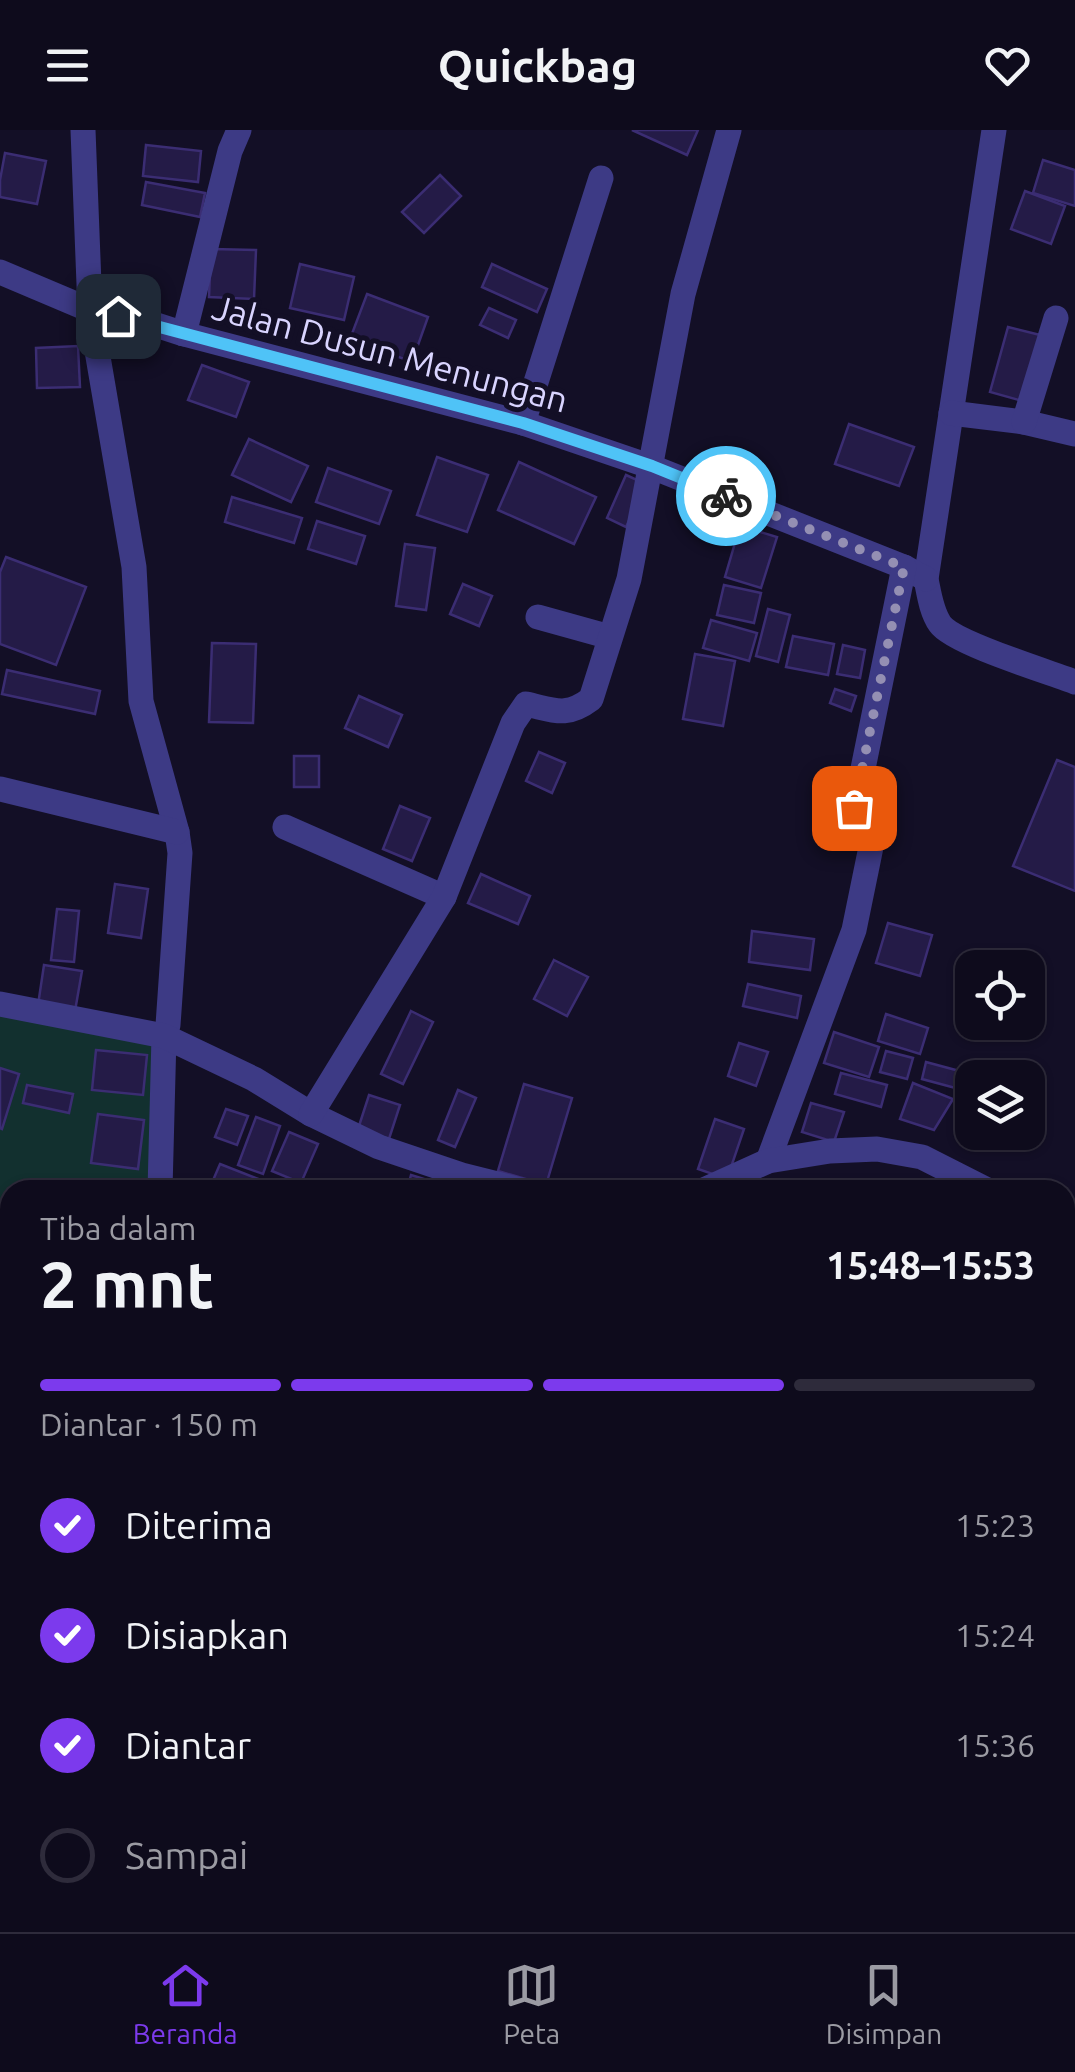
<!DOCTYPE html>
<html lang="id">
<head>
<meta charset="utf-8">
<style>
  :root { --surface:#0e0b1c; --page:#1c1929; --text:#f1f3f6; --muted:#9b9ba3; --line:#2e2b3b; --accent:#7c3aed }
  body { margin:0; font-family:Ubuntu,sans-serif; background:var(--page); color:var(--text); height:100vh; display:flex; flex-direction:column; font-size:38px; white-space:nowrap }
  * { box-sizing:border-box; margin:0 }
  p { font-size:32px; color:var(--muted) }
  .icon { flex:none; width:55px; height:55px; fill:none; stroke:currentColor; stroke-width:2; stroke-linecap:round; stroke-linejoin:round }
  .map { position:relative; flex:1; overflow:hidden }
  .details { position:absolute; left:0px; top:1050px; width:1075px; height:752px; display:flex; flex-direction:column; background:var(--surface); border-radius:30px 30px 0 0; box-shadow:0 2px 8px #0004,0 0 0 2px var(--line) }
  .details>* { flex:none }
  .buttons { position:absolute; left:955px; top:820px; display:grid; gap:20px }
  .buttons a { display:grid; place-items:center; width:90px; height:90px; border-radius:20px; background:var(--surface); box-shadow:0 2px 8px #0004,0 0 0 2px var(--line); font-size:50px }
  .pin { position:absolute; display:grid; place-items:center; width:85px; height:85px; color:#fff; margin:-42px; border-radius:20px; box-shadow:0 5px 15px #0006 }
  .courier { position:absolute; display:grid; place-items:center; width:100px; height:100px; margin:-50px; border:8px solid #4fc3f7; border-radius:50%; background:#fff; color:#222; box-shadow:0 2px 12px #0007 }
  .headline em { font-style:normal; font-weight:600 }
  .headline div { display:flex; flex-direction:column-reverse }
  .headline { display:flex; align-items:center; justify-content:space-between; height:170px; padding:0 40px }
  h1 { font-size:65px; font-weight:600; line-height:75px }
  .bar { display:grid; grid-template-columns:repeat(4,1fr); gap:15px 10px; align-content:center; height:120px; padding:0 40px }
  .bar i { height:12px; border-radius:8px; background:var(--line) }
  .bar .active { background:var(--accent) }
  .bar p { grid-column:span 4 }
  ol { padding:0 40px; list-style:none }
  li { display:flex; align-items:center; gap:30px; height:110px }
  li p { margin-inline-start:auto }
  li .icon { padding:10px; border-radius:50%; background:var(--accent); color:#fff; stroke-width:4 }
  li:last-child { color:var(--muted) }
  li i { width:55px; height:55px; border:5px solid var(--line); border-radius:50% }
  header { display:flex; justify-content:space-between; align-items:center; height:130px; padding:0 40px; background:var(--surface); font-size:45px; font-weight:600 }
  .tab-bar { display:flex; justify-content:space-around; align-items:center; height:140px; border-top:2px solid var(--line); background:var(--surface); font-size:28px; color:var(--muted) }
  .tab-bar a { display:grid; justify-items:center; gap:5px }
  .tab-bar .active { color:var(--accent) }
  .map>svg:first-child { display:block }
</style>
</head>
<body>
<header><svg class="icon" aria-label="menu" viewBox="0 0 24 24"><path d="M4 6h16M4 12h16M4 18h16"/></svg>Quickbag<svg class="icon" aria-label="heart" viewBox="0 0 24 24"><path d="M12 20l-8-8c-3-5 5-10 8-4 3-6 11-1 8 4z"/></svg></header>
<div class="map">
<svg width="1075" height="1802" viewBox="0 0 1075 1802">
  <rect width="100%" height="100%" fill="#130f26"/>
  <polygon fill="#12302f" points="0,869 168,895 153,1060 10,1060 10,1505 0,1527"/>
  <g fill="#241b47" stroke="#3b2d73" stroke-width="2.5">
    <polygon points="632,0 698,0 687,25"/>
    <polygon points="146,15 201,21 198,52 143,46"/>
    <polygon points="5,23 46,31 37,74 0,67 0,50"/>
    <polygon points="1043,30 1075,40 1075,76 1033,63"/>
    <polygon points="440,45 461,66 424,103 402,82"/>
    <polygon points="146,52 205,63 200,87 142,75"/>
    <polygon points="1025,61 1065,76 1051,114 1011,99"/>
    <polygon points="211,119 256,120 254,169 209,167"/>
    <polygon points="300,134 354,147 344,190 290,178"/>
    <polygon points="492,134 547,159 537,182 482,157"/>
    <polygon points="367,164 428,187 412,232 350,209"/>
    <polygon points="489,178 516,190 508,208 480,195"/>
    <polygon points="1008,197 1044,206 1026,272 990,262"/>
    <polygon points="78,216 80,257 37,258 36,218"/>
    <polygon points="202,235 249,252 236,287 188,270"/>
    <polygon points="849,294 914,317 899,356 835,334"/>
    <polygon points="249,309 308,336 291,372 232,345"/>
    <polygon points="437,327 488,345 467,402 417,385"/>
    <polygon points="519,332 596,367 574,414 498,380"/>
    <polygon points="328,338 391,361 379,394 316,372"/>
    <polygon points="626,345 646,354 626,397 607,388"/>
    <polygon points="232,367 302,388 294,413 225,392"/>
    <polygon points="317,391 365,406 356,434 308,419"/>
    <polygon points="740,396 777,407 761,458 725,447"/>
    <polygon points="405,414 435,418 426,480 396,476"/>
    <polygon points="6,427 86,457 56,535 0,514 0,442"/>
    <polygon points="463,454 492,466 479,496 450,484"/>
    <polygon points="724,455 761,463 754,493 717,485"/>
    <polygon points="768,479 790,485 778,532 756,526"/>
    <polygon points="711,490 757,503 749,531 703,518"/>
    <polygon points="793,506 834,514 828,545 786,537"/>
    <polygon points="212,513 256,514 253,593 209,592"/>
    <polygon points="843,515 865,520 860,548 837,544"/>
    <polygon points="695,524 735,531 723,596 683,589"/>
    <polygon points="7,540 100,561 95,584 2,564"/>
    <polygon points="835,559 856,566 851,581 830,573"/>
    <polygon points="359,566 402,585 388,617 345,598"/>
    <polygon points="539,622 565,633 552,663 526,651"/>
    <rect x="294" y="626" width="25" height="31"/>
    <polygon points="1057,630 1075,637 1075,761 1013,736"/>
    <polygon points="400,676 430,688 412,731 383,719"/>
    <polygon points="481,744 530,766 518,794 468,773"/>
    <polygon points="115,754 148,759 141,808 108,803"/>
    <polygon points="57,779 79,781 74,832 51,830"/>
    <polygon points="888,793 932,805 920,846 876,833"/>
    <polygon points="752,801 814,809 810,840 749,832"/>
    <polygon points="554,830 588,847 567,886 534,869"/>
    <polygon points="44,835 82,841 75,881 38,875"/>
    <polygon points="748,854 801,866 797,888 743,876"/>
    <polygon points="411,881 433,892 403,954 381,944"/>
    <polygon points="886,884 928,898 920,924 878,911"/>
    <polygon points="834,902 879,917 869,947 824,933"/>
    <polygon points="739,913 768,922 756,956 728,946"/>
    <polygon points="96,920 147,925 143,965 92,960"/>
    <polygon points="886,921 913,928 907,949 880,942"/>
    <polygon points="926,932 963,942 959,959 922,949"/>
    <polygon points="0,938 19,944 2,999 0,998"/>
    <polygon points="841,943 887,955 881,977 835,964"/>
    <polygon points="913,953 953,969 934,1000 900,989"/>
    <polygon points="524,954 572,968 546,1055 498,1041"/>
    <polygon points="27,955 73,964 69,983 23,973"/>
    <polygon points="458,960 476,968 455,1017 438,1010"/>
    <polygon points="369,965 400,975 389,1009 358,999"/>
    <polygon points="811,973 844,982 834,1012 802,1002"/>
    <polygon points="226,979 248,986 237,1015 215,1007"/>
    <polygon points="98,984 144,990 138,1039 91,1033"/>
    <polygon points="256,987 280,996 263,1044 238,1035"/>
    <polygon points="715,989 744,999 727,1049 698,1039"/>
    <polygon points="289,1002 318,1014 301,1053 272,1041"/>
    <polygon points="220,1034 261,1050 257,1060 224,1060 211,1055"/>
    <polygon points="411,1045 450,1057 449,1060 407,1060"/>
    <polygon points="10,1287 10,1311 0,1306"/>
    <polygon points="0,1328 10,1331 10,1361 0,1358"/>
    <polygon points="1066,1426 1075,1430 1075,1452 1065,1447"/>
    <polygon points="1065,1560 1075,1565 1075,1592 1065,1610"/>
    <polygon points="10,1735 10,1786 0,1779 0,1749"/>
    <polygon points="1065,1742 1075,1747 1075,1766 1065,1762"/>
    <polygon points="1065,1782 1075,1787 1070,1802 1049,1802 1029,1792 1065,1792"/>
    <polygon points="19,1792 123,1792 116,1802 33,1802"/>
    <polygon points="551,1792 578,1792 574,1802"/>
    <polygon points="602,1792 649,1792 644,1802 597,1802"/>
    <polygon points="877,1792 908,1792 927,1802 873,1802"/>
    <polygon points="980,1792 1003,1792 998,1802 982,1802 977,1799"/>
  </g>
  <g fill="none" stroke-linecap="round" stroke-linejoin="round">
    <g stroke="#3d3a85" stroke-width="25">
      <polyline points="83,0 90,180 134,437 141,571 177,702 180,723 168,895 164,906 160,1060"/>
      <path d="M994,0L926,449C929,463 931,481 940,494C953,513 1049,542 1075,552"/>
      <polyline points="0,142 90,180 147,192 184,204 523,293 652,337 904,437 926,449"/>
      <polyline points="184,204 230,21 239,0"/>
      <polyline points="951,283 1024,292 1075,304"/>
      <polyline points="1024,292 1056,188"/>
      <polyline points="523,293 601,48"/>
      <polyline points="538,487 610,507"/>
      <polyline points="0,659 177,702"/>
      <polyline points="285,697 444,767"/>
      <polyline points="0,874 164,906 254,949 311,984 379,1017 462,1045 521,1060"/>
      <path d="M311,984L444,767L513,593L526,574C554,580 566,588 591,569L629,449L683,164L729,0"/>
      <path d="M768,1031L854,800L871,717C868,709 866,707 861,701C856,695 856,685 855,678L904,437"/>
      <polyline points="704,1060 768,1031 830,1021 877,1019 922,1027 987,1060"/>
      <polyline points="1065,1100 1075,1105"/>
      <polyline points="0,1188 10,1191"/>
      <polyline points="1065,1306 1075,1298"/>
      <polyline points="1065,1489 1075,1494"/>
      <polyline points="1065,1669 1075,1647"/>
      <polyline points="0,1692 10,1671"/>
      <polyline points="735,1792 751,1802"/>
      <polyline points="769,1802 774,1792"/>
      <polyline points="1004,1802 1008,1792"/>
    </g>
    <g stroke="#c25bff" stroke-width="25">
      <polyline points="0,1624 10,1628"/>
      <polyline points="423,1792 448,1802"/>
    </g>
  </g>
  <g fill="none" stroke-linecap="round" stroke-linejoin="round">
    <polyline stroke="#948fb3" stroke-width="10" stroke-dasharray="0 18" points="726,366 904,437 854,678"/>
    <polyline stroke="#4fc3f7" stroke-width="12" points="118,186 523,293 652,336 726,366"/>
  </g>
  <g text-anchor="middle" stroke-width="10" stroke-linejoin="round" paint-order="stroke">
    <g font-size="35" fill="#d9d4ff" stroke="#130f26">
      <text transform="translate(390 224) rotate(15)" y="12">Jalan Dusun Menungan</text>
    </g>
  </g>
</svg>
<div class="buttons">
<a><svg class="icon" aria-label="locate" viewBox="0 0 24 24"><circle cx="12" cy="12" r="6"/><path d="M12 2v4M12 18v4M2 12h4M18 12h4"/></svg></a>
<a><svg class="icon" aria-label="layers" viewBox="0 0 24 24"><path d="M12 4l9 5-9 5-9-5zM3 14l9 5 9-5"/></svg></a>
</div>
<div class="pin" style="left:854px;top:678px;background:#ea580c"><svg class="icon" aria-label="bag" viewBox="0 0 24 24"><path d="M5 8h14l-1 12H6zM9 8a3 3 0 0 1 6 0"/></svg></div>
<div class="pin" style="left:118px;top:186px;background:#1f2937"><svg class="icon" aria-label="home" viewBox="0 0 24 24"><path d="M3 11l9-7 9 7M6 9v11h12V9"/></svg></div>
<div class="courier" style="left:726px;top:366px"><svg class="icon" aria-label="bike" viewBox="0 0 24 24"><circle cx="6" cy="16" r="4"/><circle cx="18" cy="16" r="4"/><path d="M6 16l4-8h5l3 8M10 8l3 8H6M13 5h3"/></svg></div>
<section class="details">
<div class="headline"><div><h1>2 mnt</h1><p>Tiba dalam</p></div><em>15:48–15:53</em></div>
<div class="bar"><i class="active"></i><i class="active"></i><i class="active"></i><i></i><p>Diantar · 150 m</p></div>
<ol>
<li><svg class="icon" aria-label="check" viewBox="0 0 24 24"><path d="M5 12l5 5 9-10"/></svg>Diterima<p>15:23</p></li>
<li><svg class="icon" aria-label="check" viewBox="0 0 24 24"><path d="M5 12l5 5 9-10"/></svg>Disiapkan<p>15:24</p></li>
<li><svg class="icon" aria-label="check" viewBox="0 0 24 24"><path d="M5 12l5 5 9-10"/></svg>Diantar<p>15:36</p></li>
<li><i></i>Sampai</li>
</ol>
</section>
</div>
<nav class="tab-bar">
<a class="active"><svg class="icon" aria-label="home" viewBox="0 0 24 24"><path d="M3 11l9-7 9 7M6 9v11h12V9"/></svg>Beranda</a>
<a><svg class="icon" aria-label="map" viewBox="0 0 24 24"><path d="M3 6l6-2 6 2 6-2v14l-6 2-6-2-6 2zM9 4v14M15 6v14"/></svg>Peta</a>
<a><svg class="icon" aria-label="saved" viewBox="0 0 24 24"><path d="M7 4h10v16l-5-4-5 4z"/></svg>Disimpan</a>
</nav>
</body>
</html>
